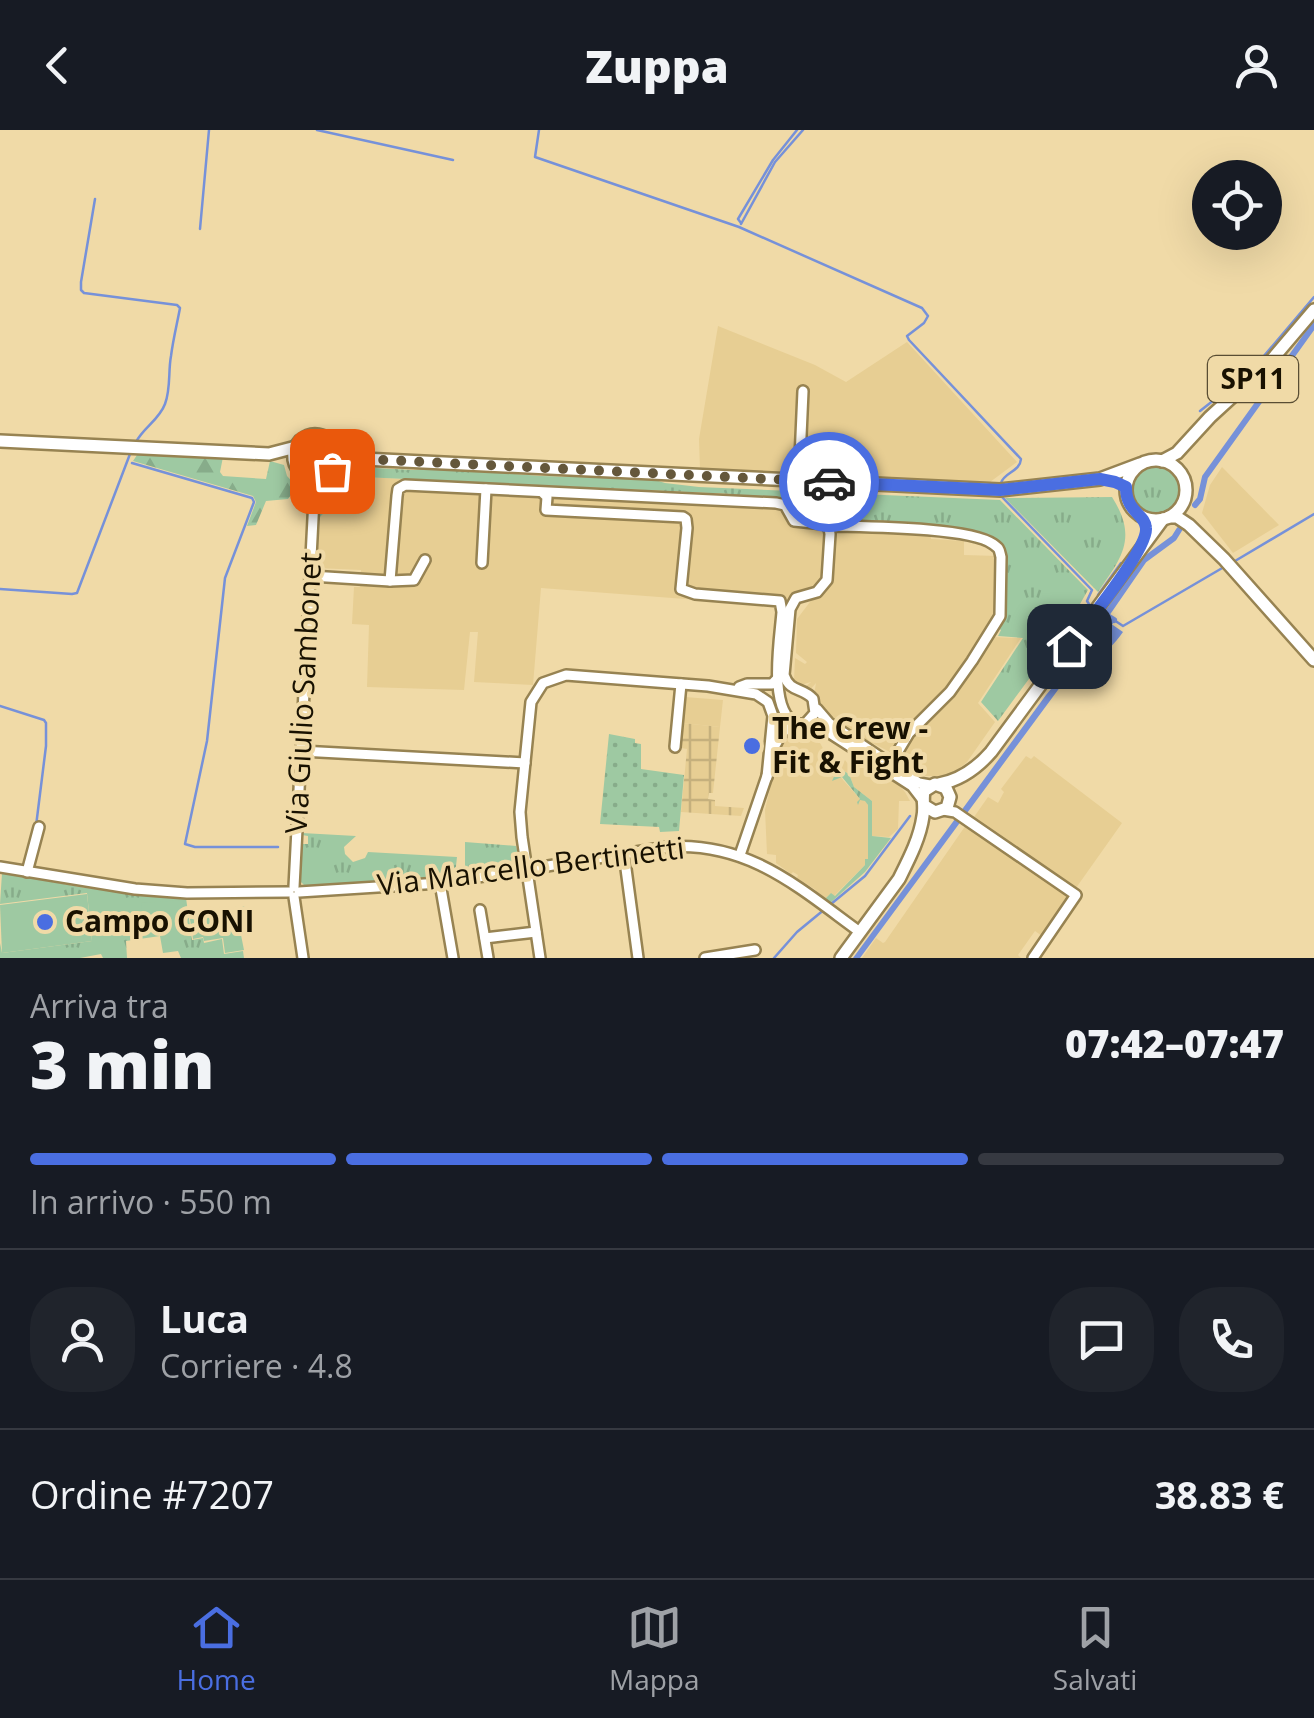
<!DOCTYPE html>
<html lang="it">
<head>
<meta charset="utf-8">
<style>
  :root { --surface:#171b24; --page:#20242c; --text:#f1f3f6; --muted:#9ea1a6; --line:#363941; --accent:#4a6ee1 }
  body { margin:0; font-family:"Open Sans",sans-serif; background:var(--page); color:var(--text); height:100vh; display:flex; flex-direction:column; font-size:38px; white-space:nowrap }
  * { box-sizing:border-box; margin:0 }
  p { font-size:32px; color:var(--muted) }
  .icon { flex:none; width:55px; height:55px; fill:none; stroke:currentColor; stroke-width:2; stroke-linecap:round; stroke-linejoin:round }
  .map { position:relative; height:828px; overflow:hidden }
  .details { display:flex; flex-direction:column; background:var(--surface); flex:1 }
  .details>* { flex:none }
  .controls { position:absolute; left:1192px; top:30px; display:grid; gap:20px }
  .controls a { display:grid; place-items:center; width:90px; height:90px; border-radius:50%; background:var(--surface); box-shadow:0 10px 40px #0002; font-size:50px }
  .pin { position:absolute; display:grid; place-items:center; width:85px; height:85px; color:#fff; margin:-42px; border-radius:20px; box-shadow:0 5px 15px #0006 }
  .courier { position:absolute; display:grid; place-items:center; width:100px; height:100px; margin:-50px; border:8px solid #4a6ee1; border-radius:50%; background:#fff; color:#222; box-shadow:0 2px 12px #0007 }
  .headline em { font-style:normal; font-weight:800 }
  .headline div { display:flex; flex-direction:column-reverse }
  .headline { display:flex; align-items:center; justify-content:space-between; height:170px; padding:0 30px }
  h1 { font-size:65px; font-weight:800; line-height:75px }
  .bar { display:grid; grid-template-columns:repeat(4,1fr); gap:15px 10px; align-content:center; height:120px; padding:0 30px }
  .bar i { height:12px; border-radius:8px; background:var(--line) }
  .bar .active { background:var(--accent) }
  .bar p { grid-column:span 4 }
  .line { display:flex; align-items:center; gap:25px; padding:0 30px; border-top:2px solid var(--line) }
  .line div { flex:1 }
  .round { display:grid; place-items:center; flex:none; width:105px; height:105px; border-radius:40px; background:var(--page) }
  header { display:flex; justify-content:space-between; align-items:center; height:130px; padding:0 30px; background:var(--surface); font-size:45px; font-weight:800 }
  .menu { display:flex; justify-content:space-around; align-items:center; height:140px; border-top:2px solid var(--line); background:var(--surface); font-size:28px; color:var(--muted) }
  .menu a { display:grid; justify-items:center; gap:5px }
  .menu .active { color:var(--accent) }
  .map>svg:first-child { display:block }
</style>
</head>
<body>
<header><svg class="icon" aria-label="back" viewBox="0 0 24 24"><path d="M15 5l-7 7 7 7"/></svg>Zuppa<svg class="icon" aria-label="person" viewBox="0 0 24 24"><circle cx="12" cy="8" r="4"/><path d="M4 21q1-7 8-7t8 7"/></svg></header>
<div class="map">
<svg width="1314" height="828" viewBox="0 0 1314 828">
  <defs>
    <pattern id="industrial-grid" width="8" height="8" patternUnits="userSpaceOnUse" patternTransform="scale(2.5)"><rect width="8" height="8" fill="#e7ce93"/><path d="M0 4h8M4 0v8" fill="none" stroke="#c5b07d"/></pattern>
    <pattern id="grass-tufts" width="24" height="20" patternUnits="userSpaceOnUse" patternTransform="scale(2.5)"><rect width="24" height="20" fill="#9ec9a2"/><path d="M3 7l-1-3M5 7V3M7 7l1-3M15 17l-1-3M17 17v-4M19 17l1-3" fill="none" stroke="#87ac8a"/></pattern>
    <pattern id="forest-firs" width="22" height="20" patternUnits="userSpaceOnUse" patternTransform="scale(2.5)"><rect width="22" height="20" fill="#9ec9a2"/><path d="M5 1l3.5 6h-7zM16 11l3.5 6h-7z" fill="#87ac8a"/></pattern>
    <pattern id="park-dots" width="8" height="8" patternUnits="userSpaceOnUse" patternTransform="scale(2.5)"><rect width="8" height="8" fill="#9ec9a2"/><path d="M2 2h.1M6 6h.1" fill="none" stroke="#87ac8a" stroke-width="1.8" stroke-linecap="round"/></pattern>
  </defs>
  <rect width="100%" height="100%" fill="#f0daa7"/>
  <g fill="#e7ce93">
    <polygon points="718,196 815,235 846,252 907,212 1017,332 986,355 931,353 700,339 699,309"/>
    <polygon points="1222,337 1279,395 1233,423 1202,383 1210,355"/>
    <polygon points="340,346 733,364 733,373 778,376 785,381 789,392 795,395 931,404 931,409 964,411 964,425 997,426 997,484 991,507 1021,508 978,573 995,592 967,632 950,646 920,646 902,628 856,605 827,588 814,565 816,553 809,561 805,557 811,552 801,555 794,551 795,528 805,534 807,532 796,523 797,489 813,468 778,476 541,458 533,555 474,552 478,502 470,502 464,560 367,557 369,495 352,494 354,457 360,457 361,440 317,438 320,387 328,379 329,354"/>
    <polygon points="685,567 723,570 720,597 682,593"/>
    <polygon points="798,598 809,601 819,611 827,626 839,639 836,642 860,669 866,671 868,675 868,729 865,735 827,773 815,765 816,760 797,748 798,745 793,742 791,744 776,733 776,725 767,724 765,680 781,611 792,599"/>
    <polygon points="1026,626 1031,629 1034,626 1122,693 1042,806 1035,801 1018,825 1021,828 862,828 876,808 883,813 885,812 966,695 974,687 988,667 998,673 1004,662 1001,659"/>
    <polygon points="845,630 851,638 862,635 876,645 888,643 905,662 910,671 899,671 898,699 889,707 872,706 872,671 854,657 849,644 840,639"/>
  </g>
  <polygon fill="url(#industrial-grid)" points="682,593 720,597 713,663 709,663 708,669 715,670 715,676 744,678 741,686 681,682 687,619 681,618"/>
  <g fill="url(#grass-tufts)">
    <circle cx="1156" cy="359" r="25"/>
    <path d="M357,337L413,340L438,338L541,346L652,349L665,353L699,357L1000,370L1088,460L1080,474L1082,477L998,591L981,572L1023,508L998,506L1001,500L996,497L998,413C963,388 842,390 796,388L789,373L733,368L732,364L340,346L329,354L328,379L320,387C320,357 325,343 357,337Z"/>
    <path d="M1112,367C1138,408 1122,427 1098,462L1005,368Z"/>
    <polygon points="840,639 849,644 854,657 872,671 872,706 891,708 865,742 829,774 826,768 831,763 835,766 865,735 865,729 868,729 868,675 865,671 860,670 858,675 857,672 860,669 842,647 832,651 836,642"/>
    <polygon points="302,703 356,706 344,717 345,724 353,732 365,728 368,722 457,727 455,745 439,747 305,756 299,750 302,714 308,714 308,706 302,705"/>
    <polygon points="465,712 516,716 519,727 515,735 510,737 471,743 465,736"/>
    <polygon points="2,743 86,758 186,768 192,810 203,808 204,813 222,809 224,824 243,821 244,828 181,828 178,821 163,823 160,806 126,811 127,828 103,828 101,824 80,828 0,828 0,813 2,823 92,811 87,763 0,774"/>
  </g>
  <polygon fill="url(#forest-firs)" points="137,325 223,327 220,342 223,346 266,349 270,331 284,335 287,346 297,357 288,369 266,371 256,395 247,396 256,372 253,366 133,331"/>
  <polygon fill="url(#park-dots)" points="609,604 635,609 635,613 641,614 641,639 684,645 679,701 660,702 659,697 600,694"/>
  <g fill="#9ec9a2">
    <polygon points="87,764 92,811 2,823 0,775"/>
    <polygon points="182,770 184,795 142,798 141,773"/>
    <polygon points="244,776 246,785 242,786 244,798 240,800 244,820 225,823 223,808 204,811 203,807 193,809 190,789 235,781 235,777"/>
  </g>
  <path fill="#7691d9" d="M1107,491L1123,502C1105,528 1093,527 1069,545L860,828H853L1046,565L1073,533L1086,524Z"/>
  <g fill="none" stroke-linecap="round" stroke-linejoin="round">
    <g stroke="#7691d9" stroke-width="2.5">
      <polyline points="317,0 453,30"/>
      <path d="M539,0L535,27L739,97L922,178L928,186L924,193L907,206L909,210L1021,329C1020,342 1004,342 1001,353"/>
      <path d="M95,69L81,152V160L84,163L177,175L180,178C177,194 173,210 171,226C168,242 171,258 165,274C159,290 144,297 136,312"/>
      <polyline points="741,93 738,89 773,30 797,0"/>
      <polyline points="741,94 775,32 803,0"/>
      <polyline points="200,99 209,0"/>
      <polyline points="1200,281 1252,240 1314,167"/>
      <polyline points="132,333 252,368 254,372 225,448 207,611 185,714 195,717 278,717"/>
      <polyline points="1002,367 1092,460 1087,471 1089,474"/>
      <polyline points="1235,431 1314,384"/>
      <polyline points="0,459 72,464 77,463 130,324"/>
      <polyline points="1098,465 1121,433"/>
      <polyline points="1111,494 1114,490 1123,496 1224,437"/>
      <polyline points="0,576 44,590 46,593 46,616 36,696"/>
      <polyline points="774,828 797,802 865,746 910,686"/>
    </g>
    <g stroke="#7691d9" stroke-width="6">
      <polyline points="1195,375 1200,369 1205,347 1314,195"/>
      <polyline points="1114,490 1106,485 1144,430 1174,408 1179,400"/>
    </g>
    <g stroke="#978352" stroke-width="14">
      <g id="minor">
        <polyline points="799,351 803,261"/>
        <path d="M543,363L547,367L546,380L683,387L686,389L687,398L681,459L695,464L780,471L782,482C780,509 767,582 797,594"/>
        <polyline points="482,433 486,359"/>
        <polyline points="311,446 390,451 414,450 425,430"/>
        <path d="M390,451L397,366L398,359L405,355L776,373L785,375L794,391L824,394L829,398L833,396C866,397 969,397 993,414C1000,419 999,419 1001,427L1000,486L972,531L950,562L909,603L891,633"/>
        <polyline points="739,557 747,554 772,554 778,548"/>
        <polyline points="817,579 829,593 919,653 930,655"/>
        <path d="M806,593L815,583L813,569C803,557 790,563 784,545L790,479L796,468L817,462L827,450L830,404L829,398"/>
        <path d="M776,614C786,591 801,591 822,598L912,656L922,669"/>
        <polyline points="675,617 681,554"/>
        <polyline points="301,621 525,633"/>
        <polyline points="943,680 955,682 1076,765 1033,828"/>
        <polyline points="624,724 638,828"/>
        <polyline points="740,725 768,643"/>
        <polyline points="0,737 135,759 187,763 289,762"/>
        <polyline points="27,742 39,697"/>
        <polyline points="440,753 453,828"/>
        <polyline points="294,757 314,369 325,346"/>
        <path d="M299,762L440,753L667,717C748,711 798,757 860,802"/>
        <polyline points="294,767 303,828"/>
        <polyline points="480,780 488,828"/>
        <polyline points="485,808 536,802"/>
        <polyline points="540,828 522,707 520,682 531,572 543,553 566,545 708,556 756,564 768,572 773,586 767,647"/>
        <polyline points="705,828 755,820"/>
      </g>
    </g>
    <g stroke="#978352" stroke-width="16">
      <g id="major">
        <polyline points="0,311 269,324 296,317"/>
        <path d="M335,316L337,332C319,369 278,335 300,311C306,306 314,303 322,306C331,308 334,316 341,320C348,324 356,326 363,329"/>
        <circle cx="1156" cy="360" r="30"/>
        <polyline points="1162,331 1177,323 1210,287 1269,233 1314,180"/>
        <polyline points="335,337 363,329 1000,360 1100,349 1140,334"/>
        <polyline points="1169,387 1177,387 1189,395 1224,429 1314,530"/>
        <path d="M939,654C961,650 977,638 991,622L1163,389"/>
        <path d="M841,828L899,749C909,729 920,708 923,686C925,676 922,671 924,661L935,654L946,658L950,667L947,678L935,682L925,676"/>
      </g>
    </g>
    <use href="#minor" stroke="#fff" stroke-width="9"/>
    <use href="#major" stroke="#fff" stroke-width="11"/>
  </g>
  <g fill="none" stroke-linecap="round" stroke-linejoin="round">
    <polyline stroke="#64573b" stroke-width="10" stroke-dasharray="0 18" points="332,341 340,335 364,329 829,352"/>
    <path stroke="#4a6ee1" stroke-width="12" d="M829,352L1000,360L1100,349L1115,352L1126,357C1126,383 1145,383 1146,398C1148,420 1085,495 1069,516"/>
  </g>
  <g fill="#4a6ee1" stroke="#f0daa7" stroke-width="4">
    <circle cx="752" cy="616" r="10"/>
    <circle cx="45" cy="792" r="10"/>
  </g>
  <g text-anchor="middle" stroke-width="8" stroke-linejoin="round" paint-order="stroke">
    <rect fill="#f0daa7" stroke="#594d33" stroke-width="2.5" x="1208" y="226" width="90" height="46" rx="8"/>
    <g font-size="28" font-weight="bold" fill="#181101">
      <text x="1253" y="259">SP11</text>
    </g>
    <g font-size="30" fill="#181101" stroke="#f0daa7">
      <text transform="translate(304 563) rotate(-87)" y="10">Via Giulio Sambonet</text>
      <text transform="translate(531 737) rotate(-7)" y="10">Via Marcello Bertinetti</text>
    </g>
    <g font-size="30" font-weight="bold" fill="#181101" stroke="#f0daa7" text-anchor="start">
      <text x="772" y="609">The Crew -<tspan x="772" dy="34">Fit &amp; Fight</tspan></text>
      <text x="65" y="802">Campo CONI</text>
    </g>
  </g>
</svg>
<div class="controls">
<a><svg class="icon" aria-label="locate" viewBox="0 0 24 24"><circle cx="12" cy="12" r="6"/><path d="M12 2v4M12 18v4M2 12h4M18 12h4"/></svg></a>
</div>
<div class="pin" style="left:332px;top:341px;background:#ea580c"><svg class="icon" aria-label="bag" viewBox="0 0 24 24"><path d="M5 8h14l-1 12H6zM9 8a3 3 0 0 1 6 0"/></svg></div>
<div class="pin" style="left:1069px;top:516px;background:#1f2937"><svg class="icon" aria-label="home" viewBox="0 0 24 24"><path d="M3 11l9-7 9 7M6 9v11h12V9"/></svg></div>
<div class="courier" style="left:829px;top:352px"><svg class="icon" aria-label="car" viewBox="0 0 24 24"><path d="M5 17H2v-5l4-1 3-4h7l3 4 3 1v5h-3M9 17h6M6 11h13"/><circle cx="7" cy="17" r="2"/><circle cx="17" cy="17" r="2"/></svg></div>
</div>
<section class="details">
<div class="headline"><div><h1>3 min</h1><p>Arriva tra</p></div><em>07:42–07:47</em></div>
<div class="bar"><i class="active"></i><i class="active"></i><i class="active"></i><i></i><p>In arrivo · 550 m</p></div>
<div class="line" style="height:180px"><a class="round"><svg class="icon" aria-label="person" viewBox="0 0 24 24"><circle cx="12" cy="8" r="4"/><path d="M4 21q1-7 8-7t8 7"/></svg></a><div><b>Luca</b><p>Corriere · 4.8</p></div><a class="round"><svg class="icon" aria-label="chat" viewBox="0 0 24 24"><path d="M4 5h16v11H9l-5 4z"/></svg></a><a class="round"><svg class="icon" aria-label="phone" viewBox="0 0 24 24"><path d="M5 4h4l2 5-3 2q2 4 5 5l2-3 5 2v4C11 20 4 13 5 4z"/></svg></a></div>
<div class="line" style="height:130px"><div>Ordine #7207</div><b>38.83 €</b></div>
</section>
<nav class="menu">
<a class="active"><svg class="icon" aria-label="home" viewBox="0 0 24 24"><path d="M3 11l9-7 9 7M6 9v11h12V9"/></svg>Home</a>
<a><svg class="icon" aria-label="map" viewBox="0 0 24 24"><path d="M3 6l6-2 6 2 6-2v14l-6 2-6-2-6 2zM9 4v14M15 6v14"/></svg>Mappa</a>
<a><svg class="icon" aria-label="saved" viewBox="0 0 24 24"><path d="M7 4h10v16l-5-4-5 4z"/></svg>Salvati</a>
</nav>
</body>
</html>
